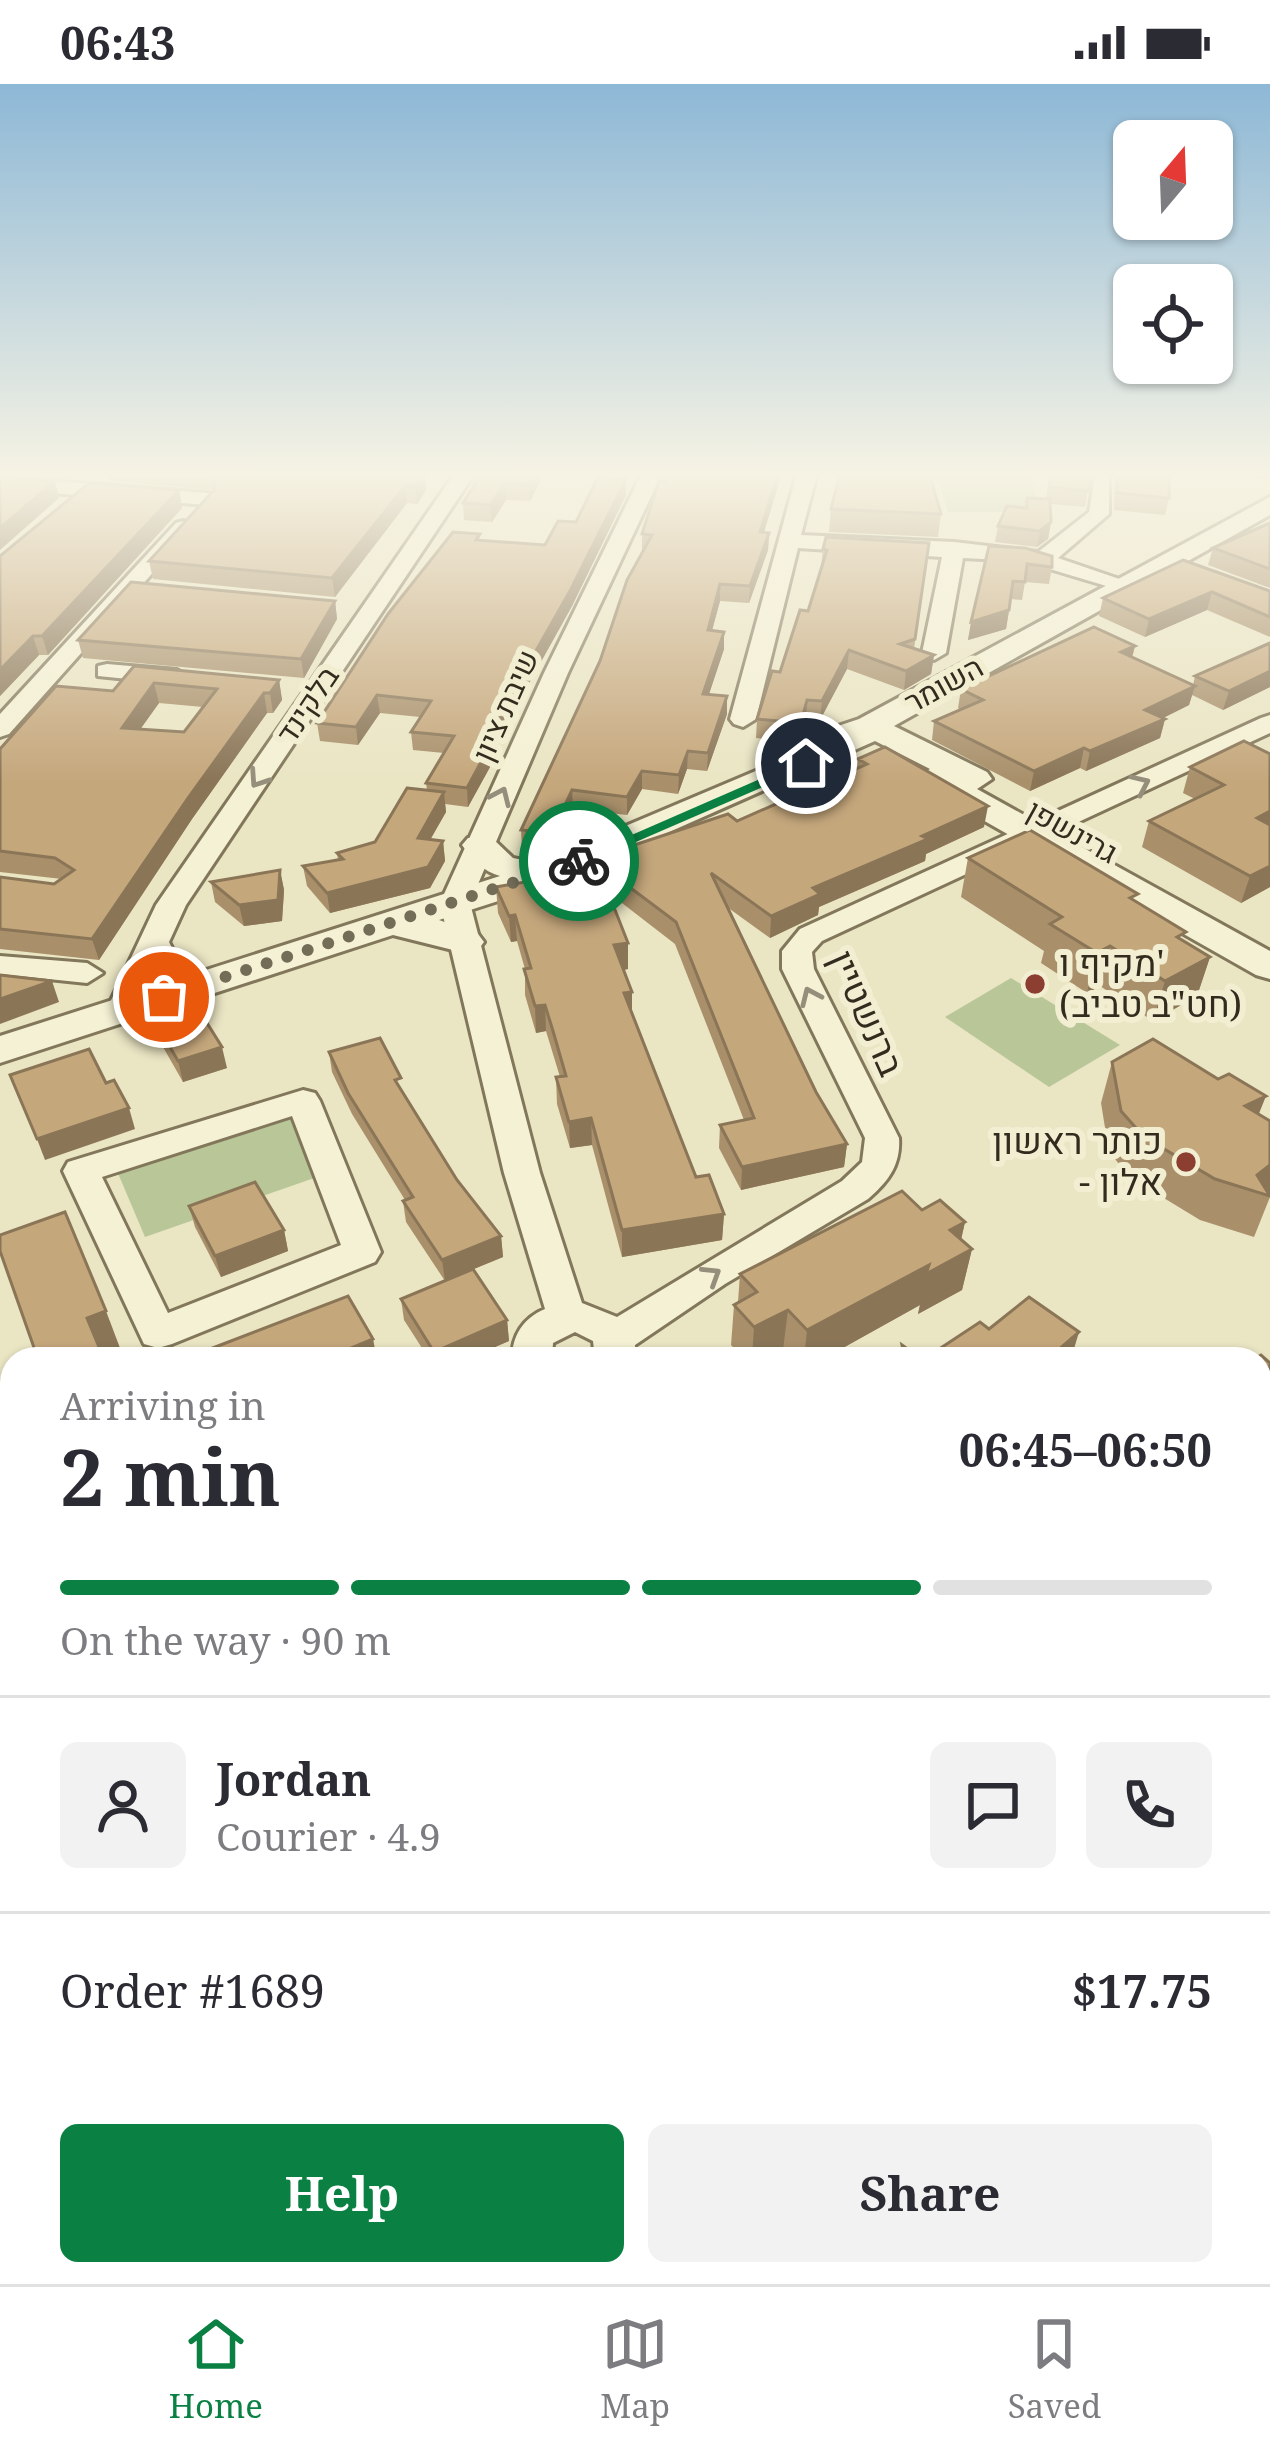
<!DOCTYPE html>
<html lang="en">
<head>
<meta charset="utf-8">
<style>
  :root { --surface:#fff; --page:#f2f2f3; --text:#2b2b33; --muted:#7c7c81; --line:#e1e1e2; --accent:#0b8043 }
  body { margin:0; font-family:"Noto Serif",Heebo,serif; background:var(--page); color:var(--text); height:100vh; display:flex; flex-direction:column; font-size:45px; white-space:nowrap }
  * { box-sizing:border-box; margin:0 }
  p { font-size:39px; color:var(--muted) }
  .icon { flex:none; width:66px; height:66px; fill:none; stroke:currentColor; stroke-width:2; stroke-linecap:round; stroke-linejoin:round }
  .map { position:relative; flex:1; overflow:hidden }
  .sheet { position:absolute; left:0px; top:1263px; width:1272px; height:939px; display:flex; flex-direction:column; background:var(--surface); border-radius:36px 36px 0 0; box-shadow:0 3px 9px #0004 }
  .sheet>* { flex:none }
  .needle { width:78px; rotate:19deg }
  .controls { position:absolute; left:1113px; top:36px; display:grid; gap:24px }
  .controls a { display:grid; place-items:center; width:120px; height:120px; border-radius:18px; background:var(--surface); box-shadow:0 3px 9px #0004; font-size:60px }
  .pin { position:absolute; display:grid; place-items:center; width:102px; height:102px; color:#fff; margin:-51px; border:6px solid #fff; border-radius:50%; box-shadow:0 3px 12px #0007 }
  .courier { position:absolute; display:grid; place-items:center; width:120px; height:120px; margin:-60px; border:9px solid #0b8043; border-radius:50%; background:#fff; color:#222; box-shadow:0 3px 15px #0007 }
  .overview em { font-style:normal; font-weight:700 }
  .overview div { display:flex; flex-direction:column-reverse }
  .overview { display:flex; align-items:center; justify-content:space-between; height:204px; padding:0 60px }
  h1 { font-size:78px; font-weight:700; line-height:90px }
  .bar { display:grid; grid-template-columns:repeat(4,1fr); gap:18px 12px; align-content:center; height:144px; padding:0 60px }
  .bar i { height:15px; border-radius:9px; background:var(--line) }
  .bar .on { background:var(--accent) }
  .bar p { grid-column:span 4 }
  .line { display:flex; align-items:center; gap:30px; padding:0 60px; border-top:3px solid var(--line) }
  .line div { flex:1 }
  .round { display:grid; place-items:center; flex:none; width:126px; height:126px; border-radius:18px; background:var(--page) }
  .primary-button { display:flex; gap:24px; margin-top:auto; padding:24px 60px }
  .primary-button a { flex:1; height:138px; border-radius:18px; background:var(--accent); color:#fff; font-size:48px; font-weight:700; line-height:138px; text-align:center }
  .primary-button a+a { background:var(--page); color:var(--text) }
  .status { display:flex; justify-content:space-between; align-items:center; height:84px; padding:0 60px; background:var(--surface); direction:ltr }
  .status svg { height:33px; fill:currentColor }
  .dock { display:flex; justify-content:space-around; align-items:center; height:168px; border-top:3px solid var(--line); background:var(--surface); font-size:33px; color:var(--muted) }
  .dock a { display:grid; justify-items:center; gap:6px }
  .dock .on { color:var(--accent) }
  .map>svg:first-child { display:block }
</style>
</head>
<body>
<div class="status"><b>06:43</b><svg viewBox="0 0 49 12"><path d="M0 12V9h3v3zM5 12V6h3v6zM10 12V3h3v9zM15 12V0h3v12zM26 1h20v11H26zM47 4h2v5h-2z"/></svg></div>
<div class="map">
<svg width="1270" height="2200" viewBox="0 0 1270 2200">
  <rect width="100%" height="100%" fill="#eae5c3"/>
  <g fill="#b9c798">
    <polygon points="923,389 1031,389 1038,421 1019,428 948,428 940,402"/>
    <polygon points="1011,894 1120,961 1049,1003 945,933"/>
    <polygon points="295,1031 320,1092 145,1153 117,1087"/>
  </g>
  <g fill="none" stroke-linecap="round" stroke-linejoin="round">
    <g stroke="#82775b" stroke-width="6">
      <g id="minor">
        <polygon points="455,389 475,389 186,821 169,858 178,876 217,893 222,900 206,910 155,889 133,934 111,934 106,927 156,821"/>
        <path d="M642,389H662L568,589L470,819L540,1089L582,1219L617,1233L842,1097L862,1078L865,1054L782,885V867L800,845L1261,634L1270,631V649L822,857L812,868L814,885L899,1054C901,1081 888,1098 868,1115L725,1200L635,1261V1275H595L593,1257L575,1248L553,1259L552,1275H512C512,1252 523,1234 545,1225L504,1089L440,819L544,589Z"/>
        <polygon points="797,389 817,389 801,451 954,458 1038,468 1089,428 1095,392 1109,392 1109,430 1058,474 1134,500 1123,507 1023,477 963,474 946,569 934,576 922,569 942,473 798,464 756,635 743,643 734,640 730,635"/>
        <polygon points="0,393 208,409 218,415 208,421 0,405"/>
        <polygon points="183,437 190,439 190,447 9,650 0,653 0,630 176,439"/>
        <polygon points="107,580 177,586 189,593 177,600 98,592 98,582"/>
        <polygon points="0,872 87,879 103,889 87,899 0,890"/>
        <path d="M303,1006L315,1009L320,1017L381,1168L375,1178L172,1260L158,1264L144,1260L63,1087L68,1078ZM292,1032L341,1161L168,1229L102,1093Z"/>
        <polygon points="12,1514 12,1556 0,1561 0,1519"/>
        <polygon points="827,2190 889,2190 891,2200 829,2200"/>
      </g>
    </g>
    <g stroke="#82775b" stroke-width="6">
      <path id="tertiary" d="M1270,413V431L894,642L987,688L992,695L977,705L1270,867V895L1256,891L921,701L916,694L930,685L875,657L554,799L439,836L478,850L484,858L478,866L465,869L393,851L0,979V952L500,792C484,788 472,775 462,761L468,754H492L513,774L538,779L827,657L824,652L829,645L859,635Z"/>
    </g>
    <g stroke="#64583e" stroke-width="6">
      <g id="secondary">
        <polygon points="1270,1780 1270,1858 1260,1862 1260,1784"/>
        <polygon points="1270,1916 1270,2001 1260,2005 1260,1921"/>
        <polygon points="759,2190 853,2190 849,2200 754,2200"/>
        <polygon points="952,2190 1045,2190 1041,2200 947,2200"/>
      </g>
    </g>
    <use href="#minor" fill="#f5f1d5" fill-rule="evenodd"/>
    <use href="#tertiary" fill="#f5f1d5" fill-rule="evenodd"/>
    <use href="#secondary" fill="#f5f1d5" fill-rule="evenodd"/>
  </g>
  <g fill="#a9906b" fill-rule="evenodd">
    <polygon points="0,389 93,389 81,394"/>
    <polygon points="104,389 425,389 426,406 417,420 407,419 335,513 153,495 149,477 214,406 112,397"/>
    <polygon points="482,389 542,394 530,417 506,416 492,438 464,436 463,419"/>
    <polygon points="1050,389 1091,389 1085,423 1051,420 1051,438 1048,455 1037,463 995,458 998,442 1025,423 1027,414 1046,415"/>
    <polygon points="1115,389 1169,389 1169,414 1165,431 1114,426"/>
    <polygon points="1222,389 1270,389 1270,395 1222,391"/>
    <polygon points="179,406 182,424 48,571 39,571 0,612 0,472"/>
    <polygon points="626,411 572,522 489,671 490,683 468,723 445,720 446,728 430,755 443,757 445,777 430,804 330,829 307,802 303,782 338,776 337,769 375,758 427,706 426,699 444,669 413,666 411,648 420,633 380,629 358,661 320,657 317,639 481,456 545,461 576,438"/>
    <polygon points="831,425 941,430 938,453 829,448"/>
    <polygon points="1270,439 1270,504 1208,481 1213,464"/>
    <polygon points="769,449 768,466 749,519 720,517 712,547 724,548 724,565 709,610 727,612 727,630 707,687 687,685 678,710 642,705 627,731 573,725 553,768 522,765 521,746 600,577 642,467 642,450"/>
    <polygon points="929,459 914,565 934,571 931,590 904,606 847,585 820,636 806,635 799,658 756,654 757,635 808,527 821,483 823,465"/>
    <polygon points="989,462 1052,483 1049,500 1025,498 1022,516 1011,515 1006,545 968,556"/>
    <polygon points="1183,476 1270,507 1270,553 1207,526 1145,553 1099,532 1103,514"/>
    <polygon points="335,517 337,535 304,594 83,574 78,556"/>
    <polygon points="1270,559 1270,603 1223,626 1192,611 1189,621 1163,634 1165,635 1160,654 1086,687 1080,684 1030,707 932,656 934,637 961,626 958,624 961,605 1135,562 1132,573 1193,601 1195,592"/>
    <path d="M134,582L279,596L282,616L273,629H267L192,735L99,876L0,865V793L54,800L62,795L0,788V665L113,607ZM159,619L203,623L184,648L140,645Z"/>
    <polygon points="1270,670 1270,803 1241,819 1142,763 1149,737 1195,715 1183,709 1190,683"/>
    <polygon points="858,675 984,743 926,770 925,777 819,823 818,831 770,854 727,823 816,1008 847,1060 844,1083 741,1106 719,1064 720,1041 744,1036 675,860 609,809 628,885 624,886 632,908 632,930 696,1093 724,1130 722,1156 622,1173 592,1061 570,1064 557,1020 556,993 560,993 546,947 536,949 525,911 525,885 517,857 511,858 498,829 496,803 592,786 592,775 737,737 857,685"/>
    <polygon points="968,774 1135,817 1184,857 1210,873 1197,912 1153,937 1100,902 1087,909 1041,879 1044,867 961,813"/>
    <polygon points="280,786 284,806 282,837 244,842 215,818 211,798"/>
    <polygon points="150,928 227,984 183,998 155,949"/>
    <polygon points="329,968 403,1008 457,1096 501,1152 503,1173 473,1185 507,1236 509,1257 467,1275 429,1275 404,1236 401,1215 445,1197 406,1138 403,1117 405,1116 352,1030 332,988"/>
    <polygon points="1112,978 1259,1030 1270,1037 1270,1113 1254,1153 1200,1136 1131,1094 1109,1068 1101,1019"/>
    <polygon points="189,1122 284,1146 288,1167 221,1193 195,1143"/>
    <polygon points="922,1126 965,1138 961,1156 972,1165 962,1206 918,1230 920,1221 823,1275 792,1275 783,1266 766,1275 744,1275 731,1261 734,1221 738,1218 740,1190"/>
    <polygon points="1260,1275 1270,1279 1270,1541 1260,1531"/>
  </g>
  <g fill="#8a7557">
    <polygon points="425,389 426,406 417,420 415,402"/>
    <polygon points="535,389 542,389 542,394 530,417 529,401"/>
    <polygon points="778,389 782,389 759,465 760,448"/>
    <polygon points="626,395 626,411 572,522 489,671 490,683 468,723 467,704 481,664"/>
    <polygon points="55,397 59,414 0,466 0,444"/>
    <polygon points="505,399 506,416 492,438 490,421"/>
    <polygon points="405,402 407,419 335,513 332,494"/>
    <polygon points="179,406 182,424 48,571 42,552"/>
    <polygon points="1051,438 1048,455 1037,463 1040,447"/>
    <polygon points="769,449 768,466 749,519 750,502"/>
    <polygon points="720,500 720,517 707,564 708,546"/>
    <polygon points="1212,508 1207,526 1145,553 1149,535"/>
    <polygon points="335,517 337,535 304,594 301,575"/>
    <polygon points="1009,526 1006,545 968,556 971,538"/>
    <polygon points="724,548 724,565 703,628 703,610"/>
    <polygon points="33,552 39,571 0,612 0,586"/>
    <polygon points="1135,562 1130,581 1121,568"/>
    <polygon points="849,566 847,585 820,636 822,617"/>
    <polygon points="934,571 931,590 904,606 906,587"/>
    <polygon points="1270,587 1270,603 1223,626 1229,607"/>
    <polygon points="279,596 282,616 273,629 270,609"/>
    <polygon points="154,599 159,619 127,664 122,644"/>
    <polygon points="1195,602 1189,621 1141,645 1145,626"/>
    <polygon points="264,609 267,629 192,735 99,876 92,855 188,714"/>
    <polygon points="377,611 380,629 358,661 356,643"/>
    <polygon points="727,612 727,630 707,687 708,669"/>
    <polygon points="807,616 806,635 799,658 801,639"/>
    <polygon points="1165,635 1160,654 1086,687 1090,667"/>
    <polygon points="1084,664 1080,684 1030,707 1034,687"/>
    <polygon points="688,667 687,685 678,710 679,691"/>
    <polygon points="642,687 642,705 627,731 627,713"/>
    <polygon points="572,706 573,725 553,768 552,749"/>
    <polygon points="444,708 446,728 420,774 418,754"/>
    <polygon points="988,722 984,743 926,770 925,777 819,823 818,831 770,854 771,832 813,804"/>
    <polygon points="1270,727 1270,749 1257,734"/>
    <polygon points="443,757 445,777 430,804 330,829 327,809"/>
    <polygon points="1270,782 1270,803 1241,819 1250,792"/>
    <polygon points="280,786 284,806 282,837 244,842 239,821"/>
    <polygon points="515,831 517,857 511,858 509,832"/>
    <polygon points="628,859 628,885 615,887 614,861"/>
    <polygon points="1110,862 1100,902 1087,909 1097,869"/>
    <polygon points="1210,873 1197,912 1153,937 1165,897"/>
    <polygon points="52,897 59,918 0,940 0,915"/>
    <polygon points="632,908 632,935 624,909"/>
    <polygon points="545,921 546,947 536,949 535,922"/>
    <polygon points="222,963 227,984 183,998 178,977"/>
    <polygon points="1266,1012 1250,1052 1245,1022"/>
    <polygon points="129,1024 135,1045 45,1076 37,1055"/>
    <polygon points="591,1034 592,1061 570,1064 569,1038"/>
    <polygon points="847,1060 844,1083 741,1106 742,1083"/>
    <polygon points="1270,1081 1270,1109 1267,1112 1257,1091"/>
    <polygon points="724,1130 722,1156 622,1173 622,1146"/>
    <polygon points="965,1138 957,1173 972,1165 962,1206 918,1230 920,1221 823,1275 804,1275 807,1246 950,1146"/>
    <polygon points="284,1146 288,1167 221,1193 215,1172"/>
    <polygon points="501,1152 503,1173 445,1197 442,1176"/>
    <polygon points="788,1226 783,1266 766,1275 752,1275 754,1243"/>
    <polygon points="106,1227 120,1264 102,1271 87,1234"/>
    <polygon points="507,1236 509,1257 467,1275 435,1275 434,1268"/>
    <polygon points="1079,1248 1071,1275 1048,1275"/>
    <polygon points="373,1255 377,1275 325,1275"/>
    <polygon points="0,1303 12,1329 12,1340"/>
    <polygon points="12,1421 12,1465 0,1470 0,1426"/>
    <polygon points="12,1745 12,1789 0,1795 0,1750"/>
  </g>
  <g fill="#c5a77c" stroke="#8a7557" stroke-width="3" fill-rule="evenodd">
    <polygon points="212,389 424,389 415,402 405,402 332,494 149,477 215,405"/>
    <polygon points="482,389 535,389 529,401 505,399 490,421 463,419"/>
    <polygon points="671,389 778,389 760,448 769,449 750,502 720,500 708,546 724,548 703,610 727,612 708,669 688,667 679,691 642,687 627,713 572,706 552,749 521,746 600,577 627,496 652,451 642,450 659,397 666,398"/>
    <polygon points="840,389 929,389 941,430 831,425"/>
    <polygon points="1051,389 1091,389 1089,407 1049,403"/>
    <polygon points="1117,389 1169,389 1169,414 1117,409"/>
    <polygon points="0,393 55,397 0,444"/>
    <polygon points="598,393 626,395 571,505 481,664 488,665 467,704 426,699 454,652 411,648 431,617 377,611 356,643 317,639 388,530 453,448 480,450 476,456 545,461 558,437 576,438"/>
    <polygon points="89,399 179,406 42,552 33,552 0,586 0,472"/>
    <polygon points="1027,414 1050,415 1051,438 1040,447 998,442 1007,422 1027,424"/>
    <polygon points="1270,439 1270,485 1213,464"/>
    <polygon points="826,453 929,459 915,555 900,560 934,571 906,587 849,566 822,617 807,616 801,639 757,635 772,587 780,588 800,526 808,527 827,466 823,465"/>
    <polygon points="989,462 1025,464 1052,472 1052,483 1027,480 1025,498 1013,497 1009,526 971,538"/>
    <polygon points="1183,476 1270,507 1270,533 1212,508 1149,535 1103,514"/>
    <polygon points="131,498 335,517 301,575 78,556"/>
    <polygon points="1094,543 1135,562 1121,568 1195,602 1145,626 1165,635 1090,667 1084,664 1034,687 934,637 983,616 961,605"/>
    <polygon points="1270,559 1270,587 1229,607 1195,592"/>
    <path d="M134,582L279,596L270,609H264L188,714L92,855L0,845V793L54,800L74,786L55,774L0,767V665L56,602L113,607ZM154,599L217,605L184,648L122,644Z"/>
    <polygon points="1244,657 1270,670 1270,727 1257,734 1270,741 1270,782 1250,792 1149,737 1224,701 1190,683"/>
    <polygon points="885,663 988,722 922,752 928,755 813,804 820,810 771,832 711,789 816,1008 847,1060 742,1083 720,1041 754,1034 676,838 592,775 728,730 737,737 867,680 858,675"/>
    <polygon points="407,704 444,708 418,754 443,757 428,783 327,809 303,782 343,775 337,769 375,758"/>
    <polygon points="1030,746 1138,810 1130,814 1186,848 1177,853 1210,873 1165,897 1110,862 1097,869 1050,840 1062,833 968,774"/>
    <polygon points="599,785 628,859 614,861 632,908 624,909 696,1093 709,1091 724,1130 622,1146 591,1034 569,1038 556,993 566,992 553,947 545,921 535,922 524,885 531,884 515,831 509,832 496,803"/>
    <polygon points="280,786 278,816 239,821 211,798"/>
    <polygon points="0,891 52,897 0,915"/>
    <polygon points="192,915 222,963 178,977 150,928"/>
    <polygon points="380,954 401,994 395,996 457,1096 501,1152 442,1176 403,1117 413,1113 348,1009 329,968"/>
    <polygon points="1153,955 1218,995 1229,990 1266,1012 1245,1022 1270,1037 1270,1081 1257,1091 1270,1112 1215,1095 1144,1053 1121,1027 1112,978"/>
    <polygon points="89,965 106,999 114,996 129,1024 37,1055 10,991"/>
    <polygon points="255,1098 284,1146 215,1172 189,1122"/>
    <polygon points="902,1107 922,1126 940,1116 965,1138 950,1146 972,1165 926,1190 929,1181 807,1246 788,1226 754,1243 734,1221 757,1208 740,1190"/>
    <polygon points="65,1128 106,1227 87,1234 104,1275 38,1275 0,1167 0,1151"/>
    <polygon points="473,1185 507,1236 434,1268 401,1215"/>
    <polygon points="348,1212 373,1255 325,1275 184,1275"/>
    <polygon points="1029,1213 1079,1248 1048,1275 924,1275 980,1238 989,1245"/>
    <polygon points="902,1261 921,1275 905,1275"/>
    <polygon points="1261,1271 1270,1279 1270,1483 1260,1473 1260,1275 1254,1275"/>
    <polygon points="0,1304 12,1340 12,1421 0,1426"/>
    <polygon points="12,1563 12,1745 0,1750 0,1568"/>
    <polygon points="192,2190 461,2190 467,2200 179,2200"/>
  </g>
  <defs><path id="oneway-chevron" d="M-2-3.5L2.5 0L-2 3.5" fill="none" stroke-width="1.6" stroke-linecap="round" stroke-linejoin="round" transform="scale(3)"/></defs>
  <g stroke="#948e7a">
    <use href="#oneway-chevron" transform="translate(258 695) rotate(124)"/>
    <use href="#oneway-chevron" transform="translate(1141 700) rotate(-25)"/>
    <use href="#oneway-chevron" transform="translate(501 712) rotate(-66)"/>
    <use href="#oneway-chevron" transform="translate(810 912) rotate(-114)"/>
    <use href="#oneway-chevron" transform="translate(712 1191) rotate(-32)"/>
  </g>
  <linearGradient id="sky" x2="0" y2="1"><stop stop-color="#8db8d6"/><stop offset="0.56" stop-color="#f6f3e4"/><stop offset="1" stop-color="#f6f3e4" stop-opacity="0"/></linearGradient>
  <rect width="1270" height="697" fill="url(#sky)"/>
  <polygon fill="#0b8043" points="806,675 811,682 585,780 572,777"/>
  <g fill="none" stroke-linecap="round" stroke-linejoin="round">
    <polyline stroke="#736d58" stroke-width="12" stroke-dasharray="0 21.6" points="164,913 579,777"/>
  </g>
  <g fill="#8c3f30" stroke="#f2eed2" stroke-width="4.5">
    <circle cx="1035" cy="900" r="12"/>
    <circle cx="1186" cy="1078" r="12"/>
  </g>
  <g text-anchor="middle" stroke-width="12" stroke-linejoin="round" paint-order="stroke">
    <g font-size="30" fill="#332c1e" stroke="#f2eed2">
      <text transform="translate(944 601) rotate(-29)" y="10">השומר</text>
      <text transform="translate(308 621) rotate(-56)" y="10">בלקינד</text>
      <text transform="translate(506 622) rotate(-66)" y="10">שיבת ציון</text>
      <text transform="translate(1072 748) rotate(29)" y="10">גרינשפן</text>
    </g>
    <g font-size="36" fill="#332c1e" stroke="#f2eed2" text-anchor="start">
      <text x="1059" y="892">מקיף ו'<tspan x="1059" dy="41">(חט"ב טביב)</tspan></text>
      <text x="1162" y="1070" text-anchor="end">כותר ראשון<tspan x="1162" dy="41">- אלון</tspan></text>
    </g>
    <g font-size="36" fill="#332c1e" stroke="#f2eed2">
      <text transform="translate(867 929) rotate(66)" y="13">ברנשטיין</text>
    </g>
  </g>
</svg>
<div class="controls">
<a><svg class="needle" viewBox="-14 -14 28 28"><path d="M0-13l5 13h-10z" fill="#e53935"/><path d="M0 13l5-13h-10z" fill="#7c7c81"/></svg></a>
<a><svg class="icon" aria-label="locate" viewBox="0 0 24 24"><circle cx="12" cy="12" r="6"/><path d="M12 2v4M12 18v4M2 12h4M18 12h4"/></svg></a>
</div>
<div class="pin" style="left:164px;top:913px;background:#ea580c"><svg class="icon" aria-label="bag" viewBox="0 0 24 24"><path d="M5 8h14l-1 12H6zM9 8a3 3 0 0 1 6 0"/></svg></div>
<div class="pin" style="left:806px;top:679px;background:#1f2937"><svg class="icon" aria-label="home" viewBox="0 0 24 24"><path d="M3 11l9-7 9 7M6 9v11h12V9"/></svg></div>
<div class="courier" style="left:579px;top:777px"><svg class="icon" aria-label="bike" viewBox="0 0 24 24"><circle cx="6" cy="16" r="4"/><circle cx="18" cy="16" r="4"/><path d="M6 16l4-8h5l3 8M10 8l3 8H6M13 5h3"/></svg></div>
<section class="sheet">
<div class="overview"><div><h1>2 min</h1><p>Arriving in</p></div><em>06:45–06:50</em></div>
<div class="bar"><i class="on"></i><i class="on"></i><i class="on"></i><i></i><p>On the way · 90 m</p></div>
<div class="line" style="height:216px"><a class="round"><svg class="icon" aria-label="person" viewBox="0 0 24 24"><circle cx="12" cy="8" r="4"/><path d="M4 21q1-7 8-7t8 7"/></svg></a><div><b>Jordan</b><p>Courier · 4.9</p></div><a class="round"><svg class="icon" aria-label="chat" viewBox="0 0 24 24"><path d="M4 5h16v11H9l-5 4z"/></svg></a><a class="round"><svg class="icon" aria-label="phone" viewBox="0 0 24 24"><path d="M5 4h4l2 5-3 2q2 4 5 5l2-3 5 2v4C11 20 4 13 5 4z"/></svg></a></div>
<div class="line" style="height:156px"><div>Order #1689</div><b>$17.75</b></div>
<div class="primary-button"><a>Help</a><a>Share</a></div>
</section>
</div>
<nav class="dock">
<a class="on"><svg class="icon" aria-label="home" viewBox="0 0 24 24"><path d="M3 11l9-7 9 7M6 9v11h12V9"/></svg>Home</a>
<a><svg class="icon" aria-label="map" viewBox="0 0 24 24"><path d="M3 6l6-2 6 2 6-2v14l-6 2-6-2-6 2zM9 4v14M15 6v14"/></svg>Map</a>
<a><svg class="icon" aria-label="saved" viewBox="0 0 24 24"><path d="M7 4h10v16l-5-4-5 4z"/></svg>Saved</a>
</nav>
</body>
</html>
